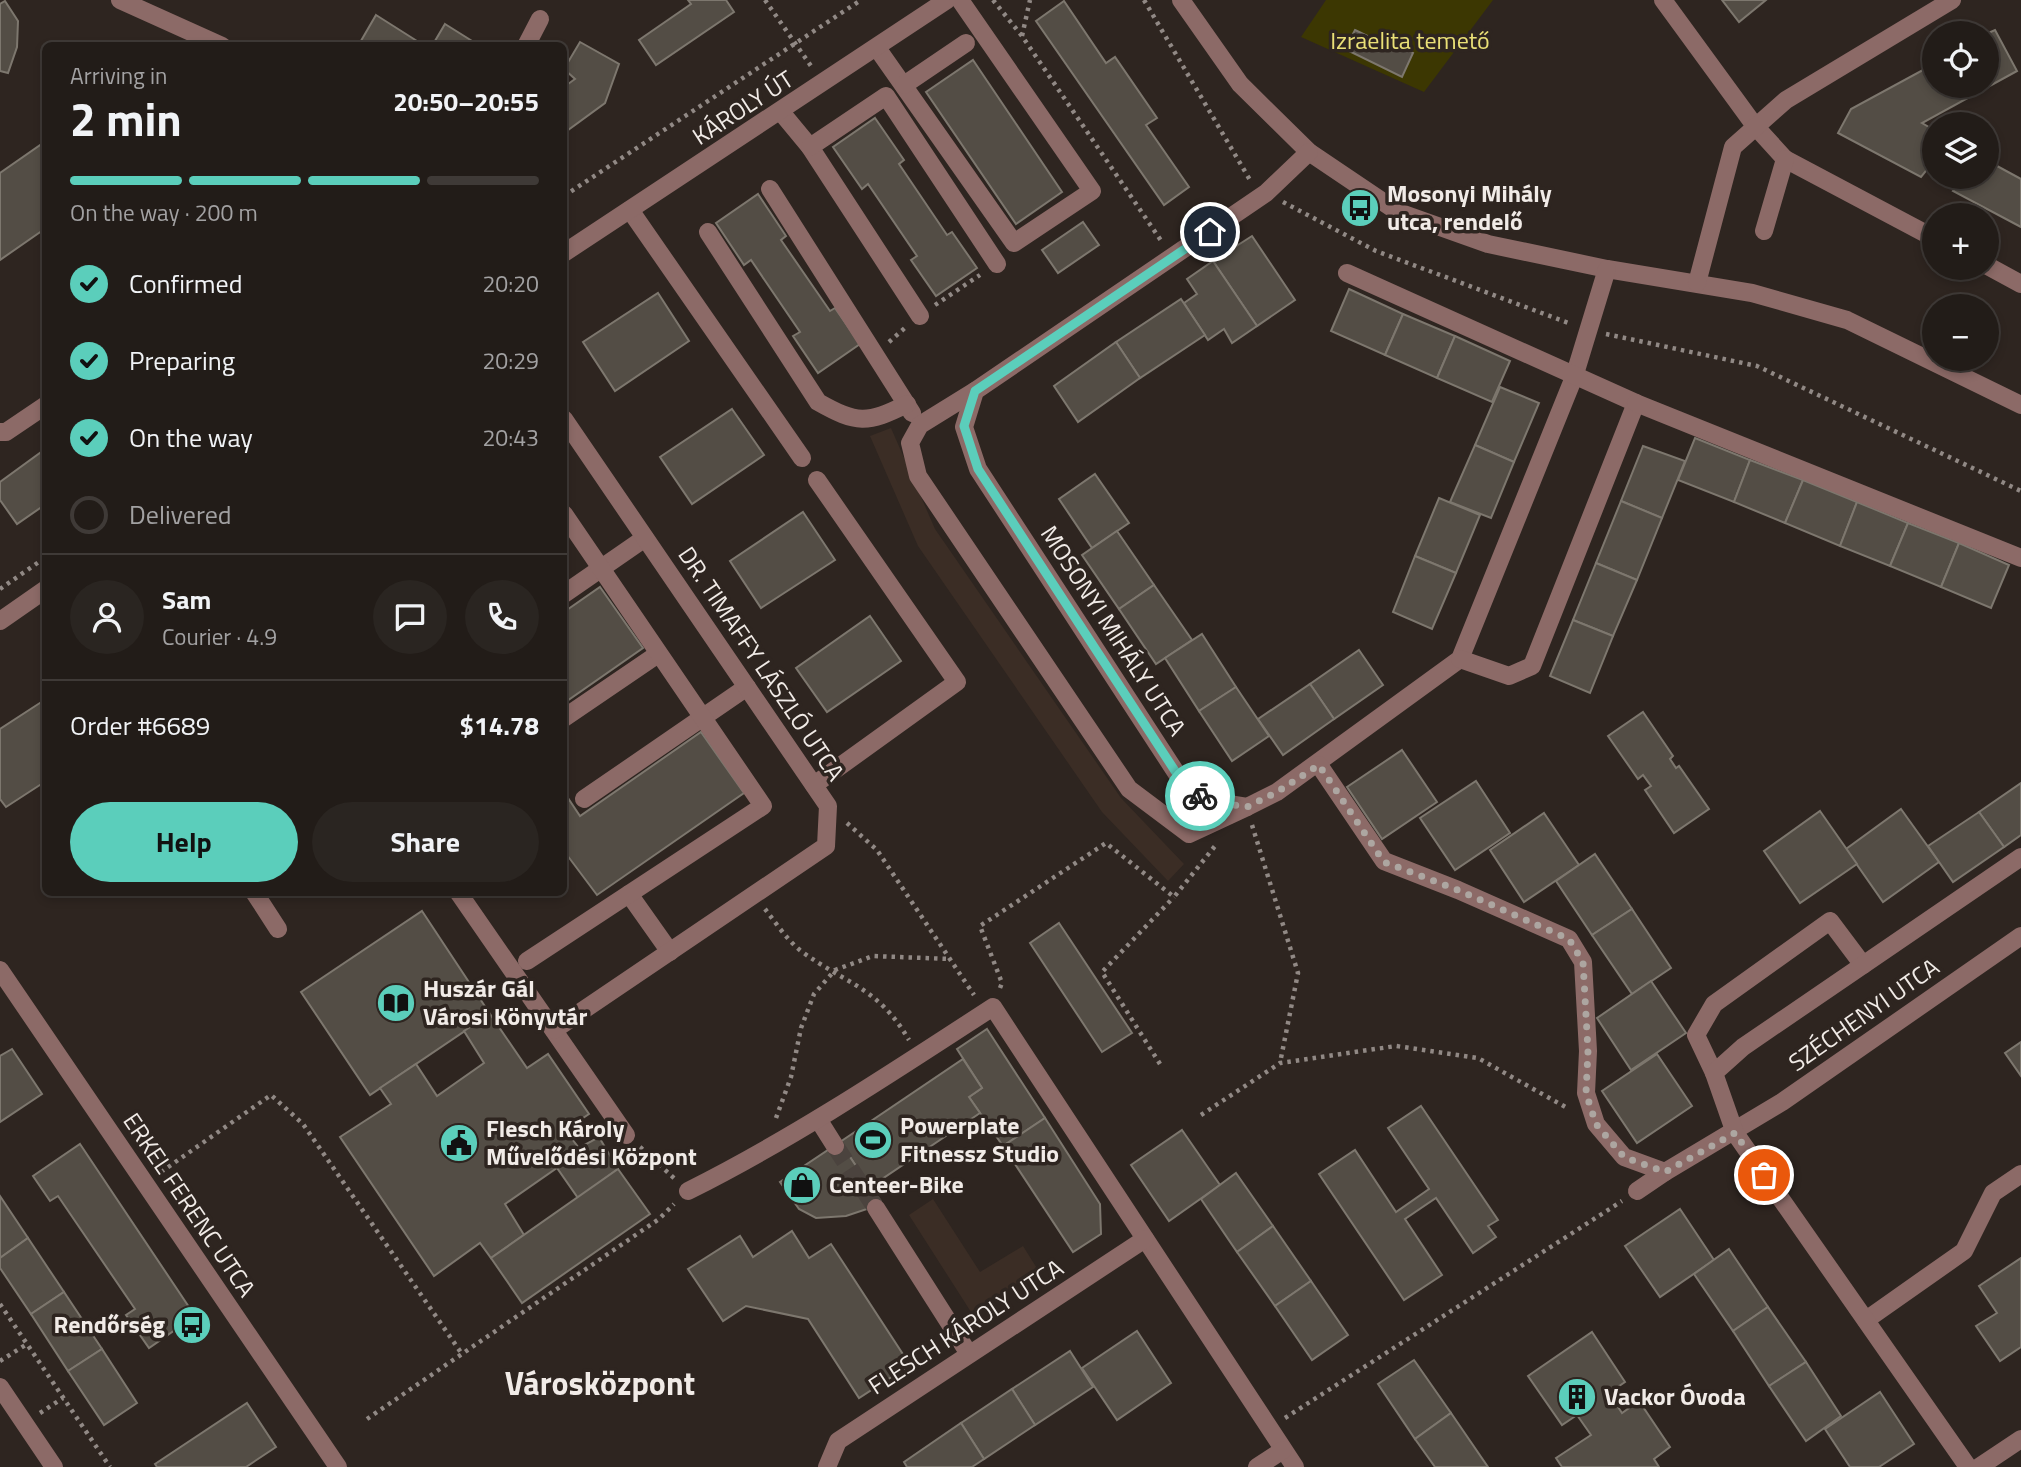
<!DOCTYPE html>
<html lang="en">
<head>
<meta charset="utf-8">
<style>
  :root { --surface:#221c18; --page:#2a2521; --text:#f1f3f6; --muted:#a2a1a2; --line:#3f3a37; --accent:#5bcebb }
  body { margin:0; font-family:"Titillium Web",sans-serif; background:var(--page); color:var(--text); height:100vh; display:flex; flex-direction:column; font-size:26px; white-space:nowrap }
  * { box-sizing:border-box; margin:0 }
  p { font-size:23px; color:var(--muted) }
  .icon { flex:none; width:38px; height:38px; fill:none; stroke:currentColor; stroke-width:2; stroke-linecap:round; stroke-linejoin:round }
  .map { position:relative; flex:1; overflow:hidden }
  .side { position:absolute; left:42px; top:42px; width:525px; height:854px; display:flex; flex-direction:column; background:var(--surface); border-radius:10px; box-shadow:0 4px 10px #0003,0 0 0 2px var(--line) }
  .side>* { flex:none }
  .tools { position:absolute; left:1922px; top:21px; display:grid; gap:14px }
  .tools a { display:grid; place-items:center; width:77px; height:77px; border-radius:50%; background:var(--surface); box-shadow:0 4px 10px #0003,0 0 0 2px var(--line); font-size:35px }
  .pin { position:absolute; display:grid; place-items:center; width:60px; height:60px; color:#fff; margin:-30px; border:4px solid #fff; border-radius:50%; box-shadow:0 2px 7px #0007 }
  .courier { position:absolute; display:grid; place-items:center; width:70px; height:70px; margin:-35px; border:5px solid #5bcebb; border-radius:50%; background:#fff; color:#222; box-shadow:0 2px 9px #0007 }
  .summary em { font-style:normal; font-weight:700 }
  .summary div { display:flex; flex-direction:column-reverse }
  .summary { display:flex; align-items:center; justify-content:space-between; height:119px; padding:0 28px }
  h1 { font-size:46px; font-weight:700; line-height:52px }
  .bar { display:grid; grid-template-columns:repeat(4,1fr); gap:10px 7px; align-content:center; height:84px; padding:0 28px }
  .bar i { height:9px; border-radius:5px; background:var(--line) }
  .bar .selected { background:var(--accent) }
  .bar p { grid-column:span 4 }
  .line { display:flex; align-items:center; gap:18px; padding:0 28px; border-top:2px solid var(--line) }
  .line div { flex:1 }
  .round { display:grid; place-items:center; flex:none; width:74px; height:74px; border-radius:37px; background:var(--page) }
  ol { padding:0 28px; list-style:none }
  li { display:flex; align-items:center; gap:21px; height:77px }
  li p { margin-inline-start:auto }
  li .icon { padding:7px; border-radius:50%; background:var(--accent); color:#111; stroke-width:4 }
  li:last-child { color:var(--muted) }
  li i { width:38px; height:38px; border:4px solid var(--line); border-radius:50% }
  .primary-button { display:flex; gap:14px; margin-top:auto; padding:14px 28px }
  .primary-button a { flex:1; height:80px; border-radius:42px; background:var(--accent); color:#111; font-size:28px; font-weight:700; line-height:80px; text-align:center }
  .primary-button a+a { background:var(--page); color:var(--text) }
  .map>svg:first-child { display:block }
</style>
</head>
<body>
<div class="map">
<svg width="2021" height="1467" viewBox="0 0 2021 1467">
  <rect width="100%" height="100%" fill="#2e2520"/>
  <g fill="#3b2d25">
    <polygon points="891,428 935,529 1121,798 1184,864 1168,881 1102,812 918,546 870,436"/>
    <polygon points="933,1199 980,1272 1023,1246 1038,1270 971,1312 909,1215"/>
  </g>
  <polygon fill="#3c3702" points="1326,0 1493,0 1424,92 1301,37"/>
  <g fill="#534d45" stroke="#7d776e" stroke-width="2">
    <polygon points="688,0 726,0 734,12 656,65 639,40 691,4"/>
    <polygon points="1722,0 1766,0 1739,22"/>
    <polygon points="5,1 18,21 17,47 8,73 0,71 0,4"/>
    <polygon points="1064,1 1106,63 1115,57 1157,118 1146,125 1189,187 1164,205 1036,21"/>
    <polygon points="376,15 417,41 414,46 358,46"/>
    <polygon points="445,24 480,46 432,46"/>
    <polygon points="1355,30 1382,43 1384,38 1413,53 1402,77 1345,49"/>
    <polygon points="1995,30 2017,71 1922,123 1934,130 1934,161 1921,177 1838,133 1851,109 1934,64 1934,86 1986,86 1986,34"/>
    <polygon points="580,42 619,64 605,103 564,133 564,87 575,79 564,69"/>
    <polygon points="973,60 1062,192 1016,224 926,92"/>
    <polygon points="875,118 904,160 899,164 947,235 952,232 977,268 936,296 911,260 917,256 868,184 862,189 833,147"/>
    <polygon points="46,141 46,228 0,260 0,173"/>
    <polygon points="1986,160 2021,179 2021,227 1953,191 1966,177 1986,177"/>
    <polygon points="758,194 786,236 781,240 830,311 835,308 860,344 818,373 793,336 800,332 751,260 744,265 716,223"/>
    <polygon points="1083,222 1099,245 1058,273 1042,250"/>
    <polygon points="1252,236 1295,300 1257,326 1213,261"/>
    <polygon points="1213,261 1257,326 1232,343 1224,329 1208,340 1184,303 1197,294 1187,279"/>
    <polygon points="1349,289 1403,314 1385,355 1331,331"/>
    <polygon points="658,293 689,341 615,391 583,342"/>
    <polygon points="1181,299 1205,335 1140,378 1116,342"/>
    <polygon points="1403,314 1455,336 1437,378 1385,355"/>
    <polygon points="1455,336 1510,361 1492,402 1437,378"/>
    <polygon points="1116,342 1140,378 1078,422 1054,386"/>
    <polygon points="1500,387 1539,403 1514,462 1475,445"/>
    <polygon points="732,409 764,455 692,504 660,457"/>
    <polygon points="1695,438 1750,460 1734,502 1678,480"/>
    <polygon points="1475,445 1514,462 1491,518 1450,502"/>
    <polygon points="1643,446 1685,461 1662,518 1621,501"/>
    <polygon points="44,450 46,504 17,524 0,500 0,482"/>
    <polygon points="1750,460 1803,480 1785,523 1734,502"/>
    <polygon points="1095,474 1129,523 1092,548 1059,499"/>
    <polygon points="1803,480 1857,502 1840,546 1785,523"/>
    <polygon points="1439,498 1480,515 1456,573 1415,556"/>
    <polygon points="1621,501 1662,518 1637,580 1596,563"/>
    <polygon points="1857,502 1908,523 1890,566 1840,546"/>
    <polygon points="803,512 835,560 761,608 730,561"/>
    <polygon points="1908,523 1959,543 1941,587 1890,566"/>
    <polygon points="1117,531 1154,585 1119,609 1082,555"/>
    <polygon points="1959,543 2009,565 1991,608 1941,587"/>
    <polygon points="1415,556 1456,573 1432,629 1393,612"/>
    <polygon points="1596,563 1637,580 1613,636 1573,620"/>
    <polygon points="1154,585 1192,640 1156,664 1119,609"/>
    <polygon points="600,587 643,648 564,703 564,612"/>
    <polygon points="870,616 901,661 827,712 796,668"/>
    <polygon points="1573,620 1613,636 1590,693 1550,676"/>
    <polygon points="1202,634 1236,687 1199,711 1165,658"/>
    <polygon points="1359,650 1383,685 1334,719 1310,684"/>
    <polygon points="1310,684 1334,719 1283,755 1258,719"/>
    <polygon points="1236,687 1269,736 1232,761 1199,711"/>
    <polygon points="46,699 46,781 6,807 0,799 0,729"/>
    <polygon points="1643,712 1673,756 1670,759 1676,768 1679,766 1709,809 1674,833 1645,790 1651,786 1643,775 1638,779 1608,736"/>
    <polygon points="701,732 744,793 597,895 564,851 564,792 580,816"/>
    <polygon points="1402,750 1437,802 1382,839 1347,787"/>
    <polygon points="1476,781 1510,833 1455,870 1420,818"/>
    <polygon points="2021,783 2021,835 2004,847 1979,812"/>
    <polygon points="1901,809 1939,862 1883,902 1846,849"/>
    <polygon points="1820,811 1857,864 1800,903 1764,851"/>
    <polygon points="1979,812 2004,847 1953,882 1928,846"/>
    <polygon points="1544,813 1579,865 1524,902 1490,850"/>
    <polygon points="1595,854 1632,909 1592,935 1556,881"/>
    <polygon points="1632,909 1671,968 1632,994 1592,935"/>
    <polygon points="422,911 490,1014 370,1095 301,992"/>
    <polygon points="1059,923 1132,1033 1102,1052 1030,943"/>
    <polygon points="1651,981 1686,1033 1631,1070 1597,1018"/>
    <polygon points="490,1014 527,1068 548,1054 589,1114 565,1130 579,1148 599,1137 618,1169 578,1198 557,1168 505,1204 524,1235 491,1258 480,1243 434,1276 340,1137 391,1104 380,1088 416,1064 437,1096 484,1063 464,1031"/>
    <polygon points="987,1029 1045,1118 1003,1146 969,1097 982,1088 957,1049"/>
    <polygon points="2021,1042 2021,1076 2005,1053"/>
    <polygon points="12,1049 42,1094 0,1122 0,1056"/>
    <polygon points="1657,1054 1692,1106 1637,1143 1602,1091"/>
    <polygon points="963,1059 982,1088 969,1097 980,1113 870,1187 840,1142"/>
    <polygon points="1421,1106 1498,1220 1488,1226 1496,1237 1473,1253 1436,1198 1405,1219 1442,1275 1404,1300 1319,1174 1355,1150 1396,1212 1429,1189 1388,1128"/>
    <polygon points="1045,1118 1100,1204 1101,1234 1073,1252 1003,1146"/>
    <polygon points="1182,1130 1220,1185 1169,1221 1131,1165"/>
    <polygon points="840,1142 870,1187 861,1193 870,1208 846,1216 816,1218 799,1209 780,1182"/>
    <polygon points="80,1144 195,1316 149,1348 126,1315 135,1309 58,1196 50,1201 33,1176"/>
    <polygon points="618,1169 650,1214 522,1303 491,1258"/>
    <polygon points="1236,1173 1273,1226 1237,1252 1201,1199"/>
    <polygon points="0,1196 28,1238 0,1258"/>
    <polygon points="1680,1209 1714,1260 1660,1297 1625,1246"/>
    <polygon points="1273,1226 1311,1281 1275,1306 1237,1252"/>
    <polygon points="792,1231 809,1258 831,1244 910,1365 859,1398 808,1319 746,1306 723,1321 688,1269 740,1236 753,1257"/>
    <polygon points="28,1238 64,1292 31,1314 0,1268 0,1258"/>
    <polygon points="1729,1249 1768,1307 1733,1331 1694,1274"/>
    <polygon points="2021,1258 2021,1347 2000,1361 1976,1326 1997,1313 1979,1286"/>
    <polygon points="1311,1281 1348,1335 1312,1360 1275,1306"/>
    <polygon points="64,1292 102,1349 68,1371 31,1314"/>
    <polygon points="1768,1307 1806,1362 1769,1386 1733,1331"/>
    <polygon points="1137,1331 1171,1383 1117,1420 1082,1368"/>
    <polygon points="1592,1332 1625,1382 1609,1393 1622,1413 1639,1401 1670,1447 1654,1459 1659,1467 1562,1467 1556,1458 1591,1435 1577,1415 1562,1425 1528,1376"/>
    <polygon points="102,1349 137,1403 104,1425 68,1371"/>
    <polygon points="1070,1351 1093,1387 1035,1425 1012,1389"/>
    <polygon points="1414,1360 1451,1413 1415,1439 1378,1384"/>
    <polygon points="1806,1362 1841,1416 1806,1441 1769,1386"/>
    <polygon points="1012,1389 1035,1425 984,1459 961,1423"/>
    <polygon points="1880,1392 1914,1444 1879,1467 1850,1467 1825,1429"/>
    <polygon points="247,1403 276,1447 246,1467 157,1467 155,1464"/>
    <polygon points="1451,1413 1488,1467 1435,1467 1415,1439"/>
    <polygon points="961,1423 984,1459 972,1467 907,1467 904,1462"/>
  </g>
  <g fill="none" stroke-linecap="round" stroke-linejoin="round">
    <polyline stroke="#4b433e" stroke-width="18" stroke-dasharray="18 9" stroke-linecap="butt" points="835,1146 876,1208"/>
    <g stroke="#918985" stroke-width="4.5" stroke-dasharray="3.5 5" stroke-linecap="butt">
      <polyline points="765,0 811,66"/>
      <polyline points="993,0 1022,36 1162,242"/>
      <polyline points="1144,0 1250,180"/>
      <polyline points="1022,36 1030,0"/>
      <polyline points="564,196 861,0"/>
      <polyline points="1283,202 1376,251 1571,324"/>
      <polyline points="935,305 980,275"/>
      <polyline points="1606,334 1757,366 2021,491"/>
      <polyline points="889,342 906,327"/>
      <polyline points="0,589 46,557"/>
      <polyline points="847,823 877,850 974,995"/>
      <polyline points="1252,825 1298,973 1280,1063"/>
      <path d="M765,909C776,923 787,940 801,951C846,984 878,987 909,1040"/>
      <polyline points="1000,988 1002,983 980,926 1106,843 1174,897 1215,846"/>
      <polyline points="1160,1064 1102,972 1174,897"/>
      <polyline points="1201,1115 1280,1063 1396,1046 1478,1058 1569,1109"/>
      <polyline points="776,1118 791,1077 801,1028 814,994 835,970 873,956 950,959"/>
      <polyline points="640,1147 675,1179"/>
      <polyline points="161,1172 271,1095 303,1124 462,1354"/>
      <polyline points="0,1304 110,1467"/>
      <polyline points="0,1361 27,1344"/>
      <polyline points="40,1413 63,1398"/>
      <polyline points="1285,1418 1622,1201"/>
      <polyline points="367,1419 659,1219 674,1204"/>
    </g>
    <g stroke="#8c6a67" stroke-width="18">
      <polyline points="120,0 222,46"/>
      <polyline points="1181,0 1240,84 1309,152 1398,212 1488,244 1607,269 1752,293 1847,320 2021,405"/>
      <polyline points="1663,0 1755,126 1785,159 1934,238"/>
      <polyline points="526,46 540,19"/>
      <polyline points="877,48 1014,243 1092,191 960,0"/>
      <polyline points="904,85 966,43"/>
      <polyline points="781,112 810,147 920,316"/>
      <polyline points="810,147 886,96 997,264"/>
      <polyline points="1309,152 1266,193 975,391 964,427 978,469 1177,774 1204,800 1247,807 1277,792 1460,659 1574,377 1607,269"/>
      <polyline points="770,189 912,413"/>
      <polyline points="630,210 802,458"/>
      <polyline points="1764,231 1785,159"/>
      <path d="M708,232L818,402C857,424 867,424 907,404"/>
      <polyline points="564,253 947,0"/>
      <polyline points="1986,265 2021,284"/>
      <polyline points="1347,273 1636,403 1532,666 1509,676 1460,659"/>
      <polyline points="1697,283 1733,147 1786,100 1952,0"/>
      <polyline points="975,391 920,425 910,443 918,476 1129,789 1189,834 1247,807"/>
      <polyline points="1636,403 2021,558"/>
      <polyline points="0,432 6,432 46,405"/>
      <polyline points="564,594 645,538"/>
      <polyline points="0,621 46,589"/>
      <polyline points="564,718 658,654"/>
      <polyline points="1319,765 1384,861 1458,890 1569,939 1583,962 1588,1051 1586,1093 1596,1124 1624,1157 1665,1172 1782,1102 2021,936"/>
      <polyline points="814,785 957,682 817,480"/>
      <polyline points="584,799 747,687"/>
      <polyline points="254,892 278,929"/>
      <polyline points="458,892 626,1135"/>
      <polyline points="629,894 670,952"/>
      <polyline points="527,961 763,806 564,514"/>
      <polyline points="0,970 338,1467"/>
      <polyline points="554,1030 826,846 828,806 564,419"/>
      <polyline points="1714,1073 1696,1035 1714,1004 1830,921 1863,965"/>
      <polyline points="818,1119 835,1146"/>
      <path d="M688,1191C794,1138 893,1072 993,1007L1295,1467"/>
      <polyline points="1637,1191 1665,1172"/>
      <polyline points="876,1208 969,1354"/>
      <polyline points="1866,1320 1964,1251 1993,1193 2021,1174"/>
      <polyline points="0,1387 54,1467"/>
      <polyline points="827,1467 838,1441 1145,1239"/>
      <polyline points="1257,1467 1283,1450"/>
      <polyline points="1968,1467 1735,1133 1714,1073 1743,1047 2021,857"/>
      <polyline points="1979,1467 2021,1439"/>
    </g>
  </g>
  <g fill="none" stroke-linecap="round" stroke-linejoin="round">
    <polyline stroke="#ada6a1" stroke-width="7" stroke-dasharray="0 12.6" points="1200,796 1204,800 1247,807 1277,792 1319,765 1384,862 1458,890 1569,939 1583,962 1588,1051 1586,1093 1596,1124 1624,1157 1665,1172 1735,1133 1764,1175"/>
    <polyline stroke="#5bcebb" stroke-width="9" points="1200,796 1177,774 978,469 964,426 975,391 1210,232"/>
  </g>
  <defs>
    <g id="bus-disc" transform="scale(2.0125)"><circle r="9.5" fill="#5bcebb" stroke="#2e2520"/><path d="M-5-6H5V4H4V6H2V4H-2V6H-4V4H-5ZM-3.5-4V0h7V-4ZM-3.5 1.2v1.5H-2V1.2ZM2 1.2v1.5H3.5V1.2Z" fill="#111"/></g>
    <g id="library-disc" transform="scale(2.0125)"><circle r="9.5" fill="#5bcebb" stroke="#2e2520"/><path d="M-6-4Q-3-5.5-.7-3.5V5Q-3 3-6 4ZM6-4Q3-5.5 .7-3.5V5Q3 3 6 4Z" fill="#111"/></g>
    <g id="stadium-disc" transform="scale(2.0125)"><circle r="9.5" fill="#5bcebb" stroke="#2e2520"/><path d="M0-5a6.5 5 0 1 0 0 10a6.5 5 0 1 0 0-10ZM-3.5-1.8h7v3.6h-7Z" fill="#111"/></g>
    <g id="civic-disc" transform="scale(2.0125)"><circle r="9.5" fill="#5bcebb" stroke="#2e2520"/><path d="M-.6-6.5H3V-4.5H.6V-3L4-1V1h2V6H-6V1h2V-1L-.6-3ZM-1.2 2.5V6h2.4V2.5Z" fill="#111"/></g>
    <g id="shop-disc" transform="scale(2.0125)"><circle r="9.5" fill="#5bcebb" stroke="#2e2520"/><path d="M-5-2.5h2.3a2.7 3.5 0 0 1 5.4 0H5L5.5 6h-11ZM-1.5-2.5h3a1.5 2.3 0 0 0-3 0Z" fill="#111"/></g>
    <g id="building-disc" transform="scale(2.0125)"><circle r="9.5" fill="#5bcebb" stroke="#2e2520"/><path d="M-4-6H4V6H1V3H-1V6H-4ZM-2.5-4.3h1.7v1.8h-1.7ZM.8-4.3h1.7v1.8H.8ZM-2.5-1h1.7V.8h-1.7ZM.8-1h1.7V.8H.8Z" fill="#111"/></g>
  </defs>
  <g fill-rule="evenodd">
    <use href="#bus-disc" x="1360" y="208"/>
    <use href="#library-disc" x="396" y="1003"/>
    <use href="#stadium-disc" x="873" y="1140"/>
    <use href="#civic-disc" x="459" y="1143"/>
    <use href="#shop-disc" x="802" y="1185"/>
    <use href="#bus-disc" x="192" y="1325"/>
    <use href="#building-disc" x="1577" y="1397"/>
  </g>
  <g text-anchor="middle" stroke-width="7" stroke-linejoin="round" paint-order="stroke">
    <g font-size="24" fill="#eae077" stroke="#2e2520">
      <text x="1410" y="49">Izraelita temető</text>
    </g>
    <g font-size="24" fill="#f1ebe7" stroke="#2e2520">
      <text transform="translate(743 108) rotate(-33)" y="8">KÁROLY ÚT</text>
      <text transform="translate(1113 631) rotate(57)" y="8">MOSONYI MIHÁLY UTCA</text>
      <text transform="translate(761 664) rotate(56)" y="8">DR. TIMAFFY LÁSZLÓ UTCA</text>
      <text transform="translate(1864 1015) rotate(-35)" y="8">SZÉCHENYI UTCA</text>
      <text transform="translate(189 1205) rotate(56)" y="8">ERKEL FERENC UTCA</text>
      <text transform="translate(966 1327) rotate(-33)" y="8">FLESCH KÁROLY UTCA</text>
    </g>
    <g font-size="24" font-weight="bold" fill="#f1ebe7" stroke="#2e2520" text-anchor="start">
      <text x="1387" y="202">Mosonyi Mihály<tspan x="1387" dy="28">utca, rendelő</tspan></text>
      <text x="423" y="997">Huszár Gál<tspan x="423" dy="28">Városi Könyvtár</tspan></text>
      <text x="900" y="1134">Powerplate<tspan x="900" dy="28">Fitnessz Studio</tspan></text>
      <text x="486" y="1137">Flesch Károly<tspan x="486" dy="28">Művelődési Központ</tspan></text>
      <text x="829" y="1193">Centeer-Bike</text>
      <text x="165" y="1333" text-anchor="end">Rendőrség</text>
      <text x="1604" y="1405">Vackor Óvoda</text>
    </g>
    <g font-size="32" font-weight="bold" fill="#f1ebe7" stroke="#2e2520">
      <text x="600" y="1395">Városközpont</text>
    </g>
  </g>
</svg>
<div class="tools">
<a><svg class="icon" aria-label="locate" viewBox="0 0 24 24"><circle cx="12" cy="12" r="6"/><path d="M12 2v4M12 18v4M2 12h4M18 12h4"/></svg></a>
<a><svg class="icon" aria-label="layers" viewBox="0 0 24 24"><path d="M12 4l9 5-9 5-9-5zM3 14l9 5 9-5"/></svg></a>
<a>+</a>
<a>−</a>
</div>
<div class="pin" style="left:1764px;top:1175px;background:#ea580c"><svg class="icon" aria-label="bag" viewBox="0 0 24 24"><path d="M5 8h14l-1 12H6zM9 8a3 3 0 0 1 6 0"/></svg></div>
<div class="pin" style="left:1210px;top:232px;background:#1f2937"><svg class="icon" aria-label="home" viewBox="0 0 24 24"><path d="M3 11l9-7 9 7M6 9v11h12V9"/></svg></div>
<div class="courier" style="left:1200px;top:796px"><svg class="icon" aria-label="bike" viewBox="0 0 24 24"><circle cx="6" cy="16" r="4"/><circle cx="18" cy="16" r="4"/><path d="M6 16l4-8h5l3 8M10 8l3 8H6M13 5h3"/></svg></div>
<section class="side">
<div class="summary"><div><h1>2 min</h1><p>Arriving in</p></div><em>20:50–20:55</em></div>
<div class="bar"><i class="selected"></i><i class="selected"></i><i class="selected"></i><i></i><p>On the way · 200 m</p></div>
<ol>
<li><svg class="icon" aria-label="check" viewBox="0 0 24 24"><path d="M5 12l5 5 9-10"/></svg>Confirmed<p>20:20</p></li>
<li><svg class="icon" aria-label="check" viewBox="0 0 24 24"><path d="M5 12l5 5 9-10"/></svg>Preparing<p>20:29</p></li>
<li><svg class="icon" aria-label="check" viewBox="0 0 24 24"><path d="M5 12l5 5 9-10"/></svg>On the way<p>20:43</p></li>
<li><i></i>Delivered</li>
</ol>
<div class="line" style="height:126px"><a class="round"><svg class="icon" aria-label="person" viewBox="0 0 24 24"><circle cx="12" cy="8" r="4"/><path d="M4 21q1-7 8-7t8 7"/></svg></a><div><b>Sam</b><p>Courier · 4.9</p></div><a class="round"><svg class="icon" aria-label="chat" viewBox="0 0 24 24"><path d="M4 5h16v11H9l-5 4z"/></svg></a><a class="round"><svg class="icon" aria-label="phone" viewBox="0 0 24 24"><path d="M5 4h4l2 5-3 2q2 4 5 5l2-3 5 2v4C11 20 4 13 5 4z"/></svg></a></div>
<div class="line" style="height:91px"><div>Order #6689</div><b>$14.78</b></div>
<div class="primary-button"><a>Help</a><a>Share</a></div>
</section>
</div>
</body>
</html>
